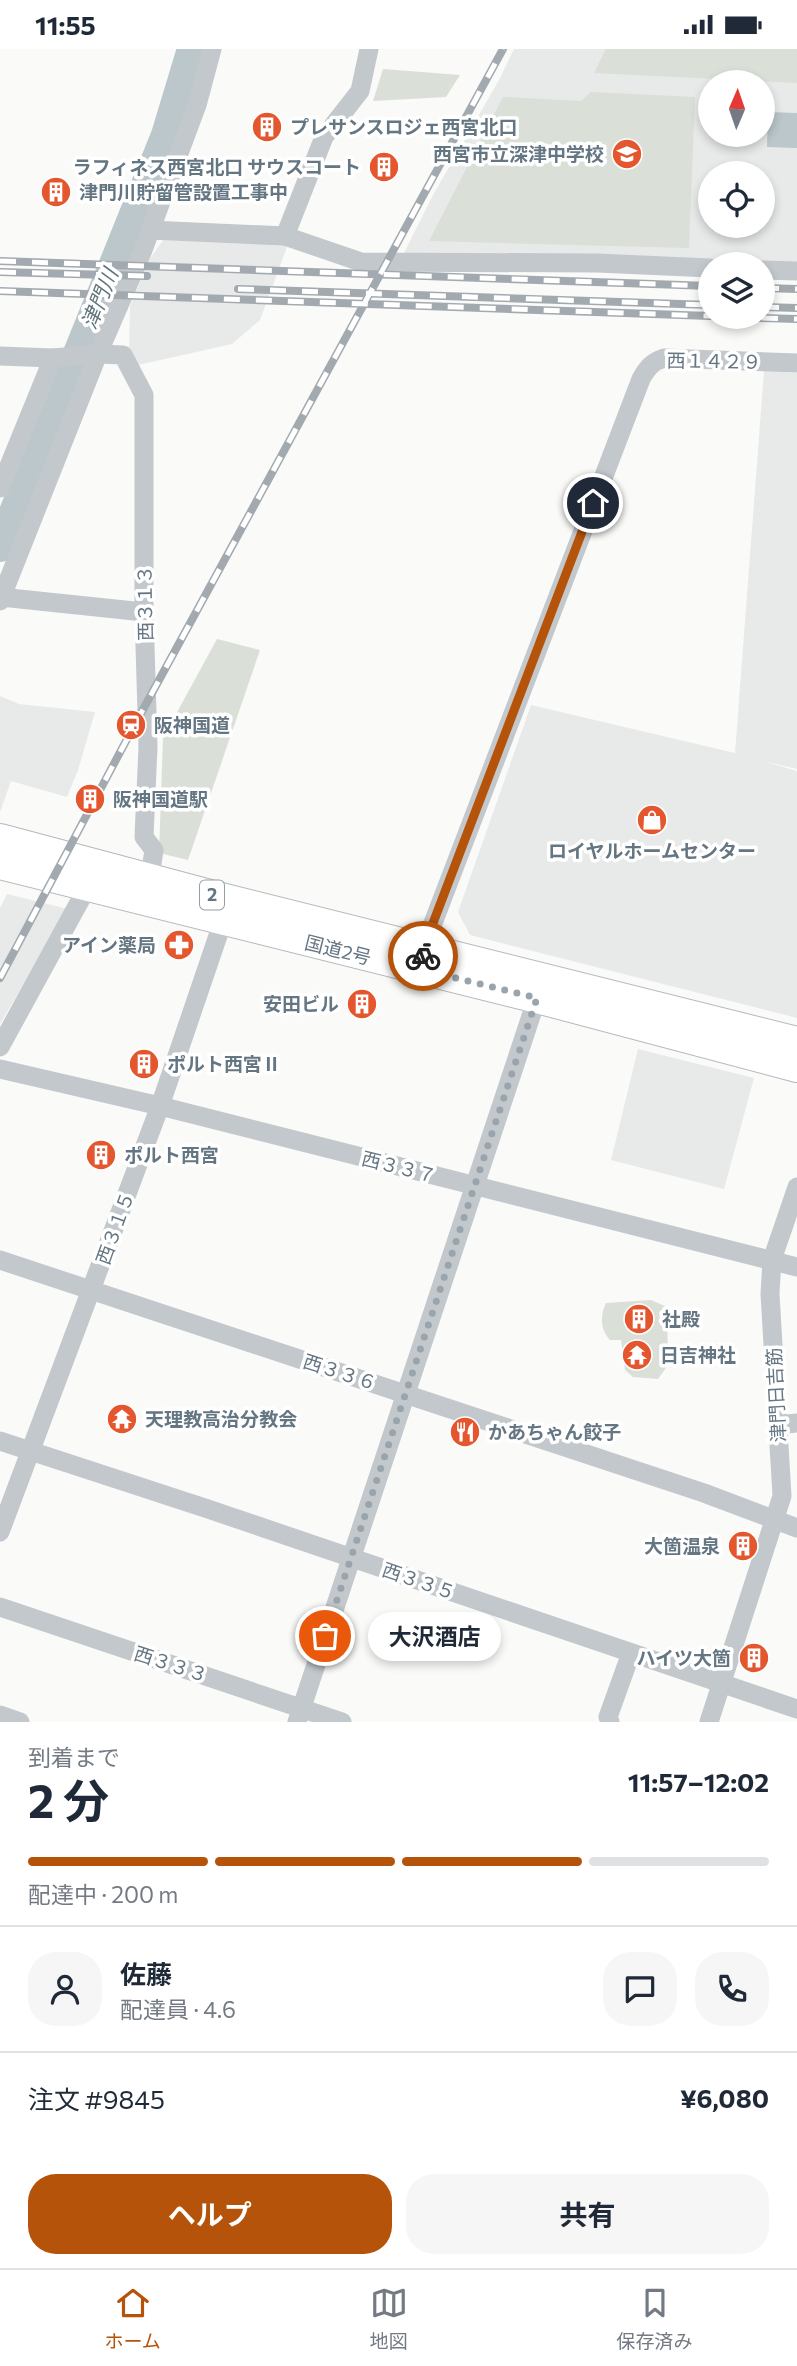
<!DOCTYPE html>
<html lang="ja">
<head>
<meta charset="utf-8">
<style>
  :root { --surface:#fff; --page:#f6f6f7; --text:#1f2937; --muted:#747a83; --line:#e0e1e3; --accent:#b45309 }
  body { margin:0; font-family:Commissioner,"Noto Sans JP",sans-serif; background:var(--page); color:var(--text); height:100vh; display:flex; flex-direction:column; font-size:26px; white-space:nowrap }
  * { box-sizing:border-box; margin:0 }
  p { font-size:23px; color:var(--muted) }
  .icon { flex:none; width:38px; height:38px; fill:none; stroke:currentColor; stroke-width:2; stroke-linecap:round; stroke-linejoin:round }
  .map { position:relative; height:1673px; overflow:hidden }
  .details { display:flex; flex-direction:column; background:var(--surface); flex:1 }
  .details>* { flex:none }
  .needle { width:46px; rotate:2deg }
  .controls { position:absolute; left:698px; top:21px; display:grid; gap:14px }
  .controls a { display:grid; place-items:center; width:77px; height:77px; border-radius:50%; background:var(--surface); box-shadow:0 4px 10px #0003; font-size:35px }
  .pin { position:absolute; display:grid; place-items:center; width:60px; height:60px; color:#fff; margin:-30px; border:4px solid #fff; border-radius:50%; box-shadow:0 2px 7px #0007 }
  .courier { position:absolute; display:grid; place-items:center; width:70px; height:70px; margin:-35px; border:5px solid #b45309; border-radius:50%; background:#fff; color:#222; box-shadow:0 2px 9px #0007 }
  .bubble { position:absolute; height:49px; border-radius:24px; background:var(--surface); box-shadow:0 4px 10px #0003; font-size:23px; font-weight:700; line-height:49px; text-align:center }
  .headline em { font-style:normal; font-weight:700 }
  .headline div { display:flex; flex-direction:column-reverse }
  .headline { display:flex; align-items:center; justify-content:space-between; height:119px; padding:0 28px }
  h1 { font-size:46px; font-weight:700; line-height:52px }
  .bar { display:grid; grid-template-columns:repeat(4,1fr); gap:10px 7px; align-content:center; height:84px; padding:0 28px }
  .bar i { height:9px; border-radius:5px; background:var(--line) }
  .bar .active { background:var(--accent) }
  .bar p { grid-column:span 4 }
  .line { display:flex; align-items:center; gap:18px; padding:0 28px; border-top:2px solid var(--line) }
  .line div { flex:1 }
  .round { display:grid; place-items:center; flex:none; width:74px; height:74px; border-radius:28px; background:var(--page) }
  .action { display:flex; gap:14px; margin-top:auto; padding:14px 28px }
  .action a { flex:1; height:80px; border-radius:28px; background:var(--accent); color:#fff; font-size:28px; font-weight:700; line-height:80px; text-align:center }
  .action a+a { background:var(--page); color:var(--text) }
  .status { display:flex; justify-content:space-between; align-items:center; height:49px; padding:0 35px; background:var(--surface); direction:ltr }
  .status svg { height:19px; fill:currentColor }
  .menu { display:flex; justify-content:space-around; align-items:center; height:98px; border-top:2px solid var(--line); background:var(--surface); font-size:19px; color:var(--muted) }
  .menu a { display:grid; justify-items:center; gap:4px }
  .menu .active { color:var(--accent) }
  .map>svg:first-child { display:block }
</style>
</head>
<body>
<div class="status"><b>11:55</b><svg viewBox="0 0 49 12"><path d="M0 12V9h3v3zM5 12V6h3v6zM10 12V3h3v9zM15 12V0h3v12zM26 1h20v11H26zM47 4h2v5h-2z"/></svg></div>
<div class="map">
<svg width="797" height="1673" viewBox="0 0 797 1673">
  <rect width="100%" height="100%" fill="#fafaf8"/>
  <g fill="#e8e9e9" fill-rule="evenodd">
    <path d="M514,0H797V215L404,204L433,146L499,31ZM710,33H763V86H710ZM710,124H763V177H710Z"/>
    <polygon points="164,190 288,195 260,271 232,295 138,316 129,301 130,257 149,211"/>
    <polygon points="764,322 797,324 797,720 762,712 797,722 797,969 470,886 458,863 531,656 735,704"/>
    <polygon points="0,647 19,655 95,663 78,721 67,748 11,732 0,763"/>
    <polygon points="7,845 68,860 0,975 0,859"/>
    <polygon points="638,1000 754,1029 724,1140 611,1111"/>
  </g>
  <g fill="#dadfd7">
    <polygon points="606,0 797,0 797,34 594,24"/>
    <polygon points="383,20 460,26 446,48 373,52"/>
    <polygon points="591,43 695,48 689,199 429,192 503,48 581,52"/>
    <polygon points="217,590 260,601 188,811 159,804 163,689"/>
    <path d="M651,1251L667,1258L668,1316L658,1330L633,1328L625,1321L621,1291H610C600,1280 600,1267 606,1254Z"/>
  </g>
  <polygon fill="#bbc7cb" points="768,63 797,64 797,99 767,98"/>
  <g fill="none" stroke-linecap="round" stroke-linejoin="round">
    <polyline stroke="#bbc7cb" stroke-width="30" points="0,498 166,86 192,0"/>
    <g stroke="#b4b9bd" stroke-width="32">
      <g id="highway">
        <polyline points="0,790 225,850 797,993"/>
        <polyline points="0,815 537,949 797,1018"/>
      </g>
    </g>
    <g stroke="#c3c8cc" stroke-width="19">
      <polyline points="150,181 285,187 361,213 597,214 710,219"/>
      <polyline points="285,187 324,88 360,42 369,0"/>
      <polyline points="763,221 797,222"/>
      <polyline points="0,307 53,309 98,305 123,306 144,346 144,563 148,698 144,788 154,801 150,828"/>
      <polyline points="0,439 53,309"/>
      <polyline points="0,548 144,563"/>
      <polyline points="0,552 98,305 143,201 197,56 212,0"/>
      <path d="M422,911L430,882L641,330C647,319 652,313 664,309L797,314"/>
      <polyline points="0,998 88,837"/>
      <polyline points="0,1020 160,1057 797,1218"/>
      <polyline points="0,1211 704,1444 797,1479"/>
      <polyline points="778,1376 797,1374"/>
      <polyline points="0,1392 205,1459 797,1660"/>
      <polyline points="0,1483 160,1057 223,872"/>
      <polyline points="0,1558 342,1673"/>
      <polyline points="0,1666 20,1673"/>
      <polyline points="297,1673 537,949"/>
      <polyline points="610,1673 608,1668 631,1604"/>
      <polyline points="709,1673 782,1447 770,1245 772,1211 797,1138"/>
    </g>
    <use href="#highway" stroke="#fff" stroke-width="30"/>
    <g stroke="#a2aab0" stroke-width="8">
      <g id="rail">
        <polyline points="0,212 710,237"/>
        <polyline points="0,223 147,227"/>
        <polyline points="763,239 797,240"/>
        <polyline points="238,240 710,256"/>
        <polyline points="0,242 710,267"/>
        <polyline points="763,258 797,259"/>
        <polyline points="730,268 797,270"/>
        <polyline points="0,929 134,677 503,0"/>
      </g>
    </g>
    <use href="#rail" stroke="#fff" stroke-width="5" stroke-dasharray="16" stroke-linecap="butt"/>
  </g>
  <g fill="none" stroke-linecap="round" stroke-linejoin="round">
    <polyline stroke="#99a4ac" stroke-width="7" stroke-dasharray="0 12.6" points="325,1587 537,949 419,920 423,907"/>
    <polyline stroke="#b45309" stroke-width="9" points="423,907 430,882 593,454"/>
  </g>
  <defs>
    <g id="building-disc" transform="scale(1.575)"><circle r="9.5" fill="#e4572e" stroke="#fff"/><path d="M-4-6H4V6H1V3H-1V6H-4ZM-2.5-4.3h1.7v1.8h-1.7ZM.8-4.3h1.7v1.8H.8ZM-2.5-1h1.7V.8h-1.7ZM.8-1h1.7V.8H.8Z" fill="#fff"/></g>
    <g id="school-disc" transform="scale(1.575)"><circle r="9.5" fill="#e4572e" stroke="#fff"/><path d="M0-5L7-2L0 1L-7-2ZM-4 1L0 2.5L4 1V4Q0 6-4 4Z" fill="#fff"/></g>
    <g id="station-disc" transform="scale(1.575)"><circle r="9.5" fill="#e4572e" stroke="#fff"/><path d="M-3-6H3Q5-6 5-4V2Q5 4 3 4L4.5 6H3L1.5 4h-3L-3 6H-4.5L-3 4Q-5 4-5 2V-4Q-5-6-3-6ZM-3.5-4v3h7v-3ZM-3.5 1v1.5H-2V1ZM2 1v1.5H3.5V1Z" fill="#fff"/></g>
    <g id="shop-disc" transform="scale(1.575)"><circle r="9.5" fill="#e4572e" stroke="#fff"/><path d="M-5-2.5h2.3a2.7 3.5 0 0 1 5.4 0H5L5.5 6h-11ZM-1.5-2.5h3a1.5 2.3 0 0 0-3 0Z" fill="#fff"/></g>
    <g id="pharmacy-disc" transform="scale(1.575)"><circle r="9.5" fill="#e4572e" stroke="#fff"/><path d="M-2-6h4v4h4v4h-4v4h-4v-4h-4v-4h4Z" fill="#fff"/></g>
    <g id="temple-disc" transform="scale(1.575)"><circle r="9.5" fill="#e4572e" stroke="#fff"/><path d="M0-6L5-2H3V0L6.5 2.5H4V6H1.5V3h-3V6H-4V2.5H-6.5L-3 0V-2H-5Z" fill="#fff"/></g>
    <g id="restaurant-disc" transform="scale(1.575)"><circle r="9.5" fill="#e4572e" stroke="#fff"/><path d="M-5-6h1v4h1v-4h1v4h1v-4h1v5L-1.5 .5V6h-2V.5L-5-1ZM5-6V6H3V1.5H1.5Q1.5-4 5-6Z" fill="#fff"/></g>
  </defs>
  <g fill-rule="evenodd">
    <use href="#building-disc" x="267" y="78"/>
    <use href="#school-disc" x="627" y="105"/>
    <use href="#building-disc" x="384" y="118"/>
    <use href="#building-disc" x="56" y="143"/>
    <use href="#station-disc" x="131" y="676"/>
    <use href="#building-disc" x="90" y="750"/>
    <use href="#shop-disc" x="652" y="771"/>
    <use href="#pharmacy-disc" x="179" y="896"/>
    <use href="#building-disc" x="362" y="955"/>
    <use href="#building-disc" x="144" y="1015"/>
    <use href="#building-disc" x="101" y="1106"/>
    <use href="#building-disc" x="639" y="1270"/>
    <use href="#temple-disc" x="637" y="1306"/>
    <use href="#temple-disc" x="122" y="1370"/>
    <use href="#restaurant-disc" x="465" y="1383"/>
    <use href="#building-disc" x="743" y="1497"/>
    <use href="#building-disc" x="754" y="1609"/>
  </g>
  <g text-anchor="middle" stroke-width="7" stroke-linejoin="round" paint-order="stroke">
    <rect fill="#fff" stroke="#939fa8" stroke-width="2" x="200" y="831.5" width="24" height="29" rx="5"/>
    <g font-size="18" font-weight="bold" fill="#657683">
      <text x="212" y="852">2</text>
    </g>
    <g font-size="19" font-weight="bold" fill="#657683" stroke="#fff" text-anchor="start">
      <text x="290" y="85">プレサンスロジェ西宮北口</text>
      <text x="604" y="112" text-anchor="end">西宮市立深津中学校</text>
      <text x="361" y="125" text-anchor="end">ラフィネス西宮北口 サウスコート</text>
      <text x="79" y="150">津門川貯留管設置工事中</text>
      <text x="154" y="683">阪神国道</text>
      <text x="113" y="757">阪神国道駅</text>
      <text x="652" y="809" text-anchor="middle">ロイヤルホームセンター</text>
      <text x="156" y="903" text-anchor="end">アイン薬局</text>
      <text x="339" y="962" text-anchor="end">安田ビル</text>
      <text x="167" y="1022">ポルト西宮Ⅱ</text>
      <text x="124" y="1113">ポルト西宮</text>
      <text x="662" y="1277">社殿</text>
      <text x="660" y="1313">日吉神社</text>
      <text x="145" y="1377">天理教高治分教会</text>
      <text x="488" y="1390">かあちゃん餃子</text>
      <text x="720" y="1504" text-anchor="end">大箇温泉</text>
      <text x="731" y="1616" text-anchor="end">ハイツ大箇</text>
    </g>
    <g font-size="19" fill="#657683" stroke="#fff">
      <text transform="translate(714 312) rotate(1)" y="7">西１４２９</text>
      <text transform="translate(145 554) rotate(-91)" y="7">西３１３</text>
      <text transform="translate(338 901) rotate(14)" y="7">国道2号</text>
      <text transform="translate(399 1118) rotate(14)" y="7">西３３７</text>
      <text transform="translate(115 1179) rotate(-70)" y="7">西３１５</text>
      <text transform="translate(340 1323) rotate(18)" y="7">西３３６</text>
      <text transform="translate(776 1346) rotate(-93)" y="7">津門日吉筋</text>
      <text transform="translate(419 1532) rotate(19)" y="7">西３３５</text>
      <text transform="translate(171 1615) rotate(18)" y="7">西３３３</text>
    </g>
    <g font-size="21" font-style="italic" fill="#60757c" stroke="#fff">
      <text transform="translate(100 250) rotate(-68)" y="7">津門川</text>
    </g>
  </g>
</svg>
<div class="controls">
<a><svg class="needle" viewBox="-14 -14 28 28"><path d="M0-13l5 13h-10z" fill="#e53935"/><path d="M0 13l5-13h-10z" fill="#747a83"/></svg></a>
<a><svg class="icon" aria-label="locate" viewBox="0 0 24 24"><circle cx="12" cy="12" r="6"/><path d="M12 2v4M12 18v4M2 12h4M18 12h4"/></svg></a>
<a><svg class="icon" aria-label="layers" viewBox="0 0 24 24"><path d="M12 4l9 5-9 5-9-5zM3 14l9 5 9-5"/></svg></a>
</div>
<div class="pin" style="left:325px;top:1587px;background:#ea580c"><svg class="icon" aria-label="bag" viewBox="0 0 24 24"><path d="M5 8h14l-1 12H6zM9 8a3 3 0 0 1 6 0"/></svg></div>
<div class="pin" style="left:593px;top:454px;background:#1f2937"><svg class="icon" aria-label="home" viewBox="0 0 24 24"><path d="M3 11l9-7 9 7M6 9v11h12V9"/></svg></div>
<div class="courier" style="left:423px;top:907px"><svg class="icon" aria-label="bike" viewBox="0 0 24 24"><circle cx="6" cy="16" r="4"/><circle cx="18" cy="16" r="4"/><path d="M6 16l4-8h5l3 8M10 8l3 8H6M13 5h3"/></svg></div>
<div class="bubble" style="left:368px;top:1563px;width:133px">大沢酒店</div>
</div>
<section class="details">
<div class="headline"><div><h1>2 分</h1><p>到着まで</p></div><em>11:57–12:02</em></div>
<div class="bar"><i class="active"></i><i class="active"></i><i class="active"></i><i></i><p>配達中 · 200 m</p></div>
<div class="line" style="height:126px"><a class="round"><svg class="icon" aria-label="person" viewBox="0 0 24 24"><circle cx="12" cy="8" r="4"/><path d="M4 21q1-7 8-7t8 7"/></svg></a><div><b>佐藤</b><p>配達員 · 4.6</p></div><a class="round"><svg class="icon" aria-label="chat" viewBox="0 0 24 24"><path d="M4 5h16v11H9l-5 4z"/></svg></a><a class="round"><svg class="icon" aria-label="phone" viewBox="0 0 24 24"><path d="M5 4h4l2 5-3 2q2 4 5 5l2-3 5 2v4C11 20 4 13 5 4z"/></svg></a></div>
<div class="line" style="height:91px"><div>注文 #9845</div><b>¥6,080</b></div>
<div class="action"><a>ヘルプ</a><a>共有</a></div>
</section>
<nav class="menu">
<a class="active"><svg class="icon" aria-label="home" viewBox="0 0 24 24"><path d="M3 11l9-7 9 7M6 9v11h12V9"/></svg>ホーム</a>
<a><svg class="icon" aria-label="map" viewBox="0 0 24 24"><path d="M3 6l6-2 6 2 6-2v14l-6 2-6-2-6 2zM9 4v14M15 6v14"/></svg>地図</a>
<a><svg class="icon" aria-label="saved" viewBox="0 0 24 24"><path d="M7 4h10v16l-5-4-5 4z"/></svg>保存済み</a>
</nav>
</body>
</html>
